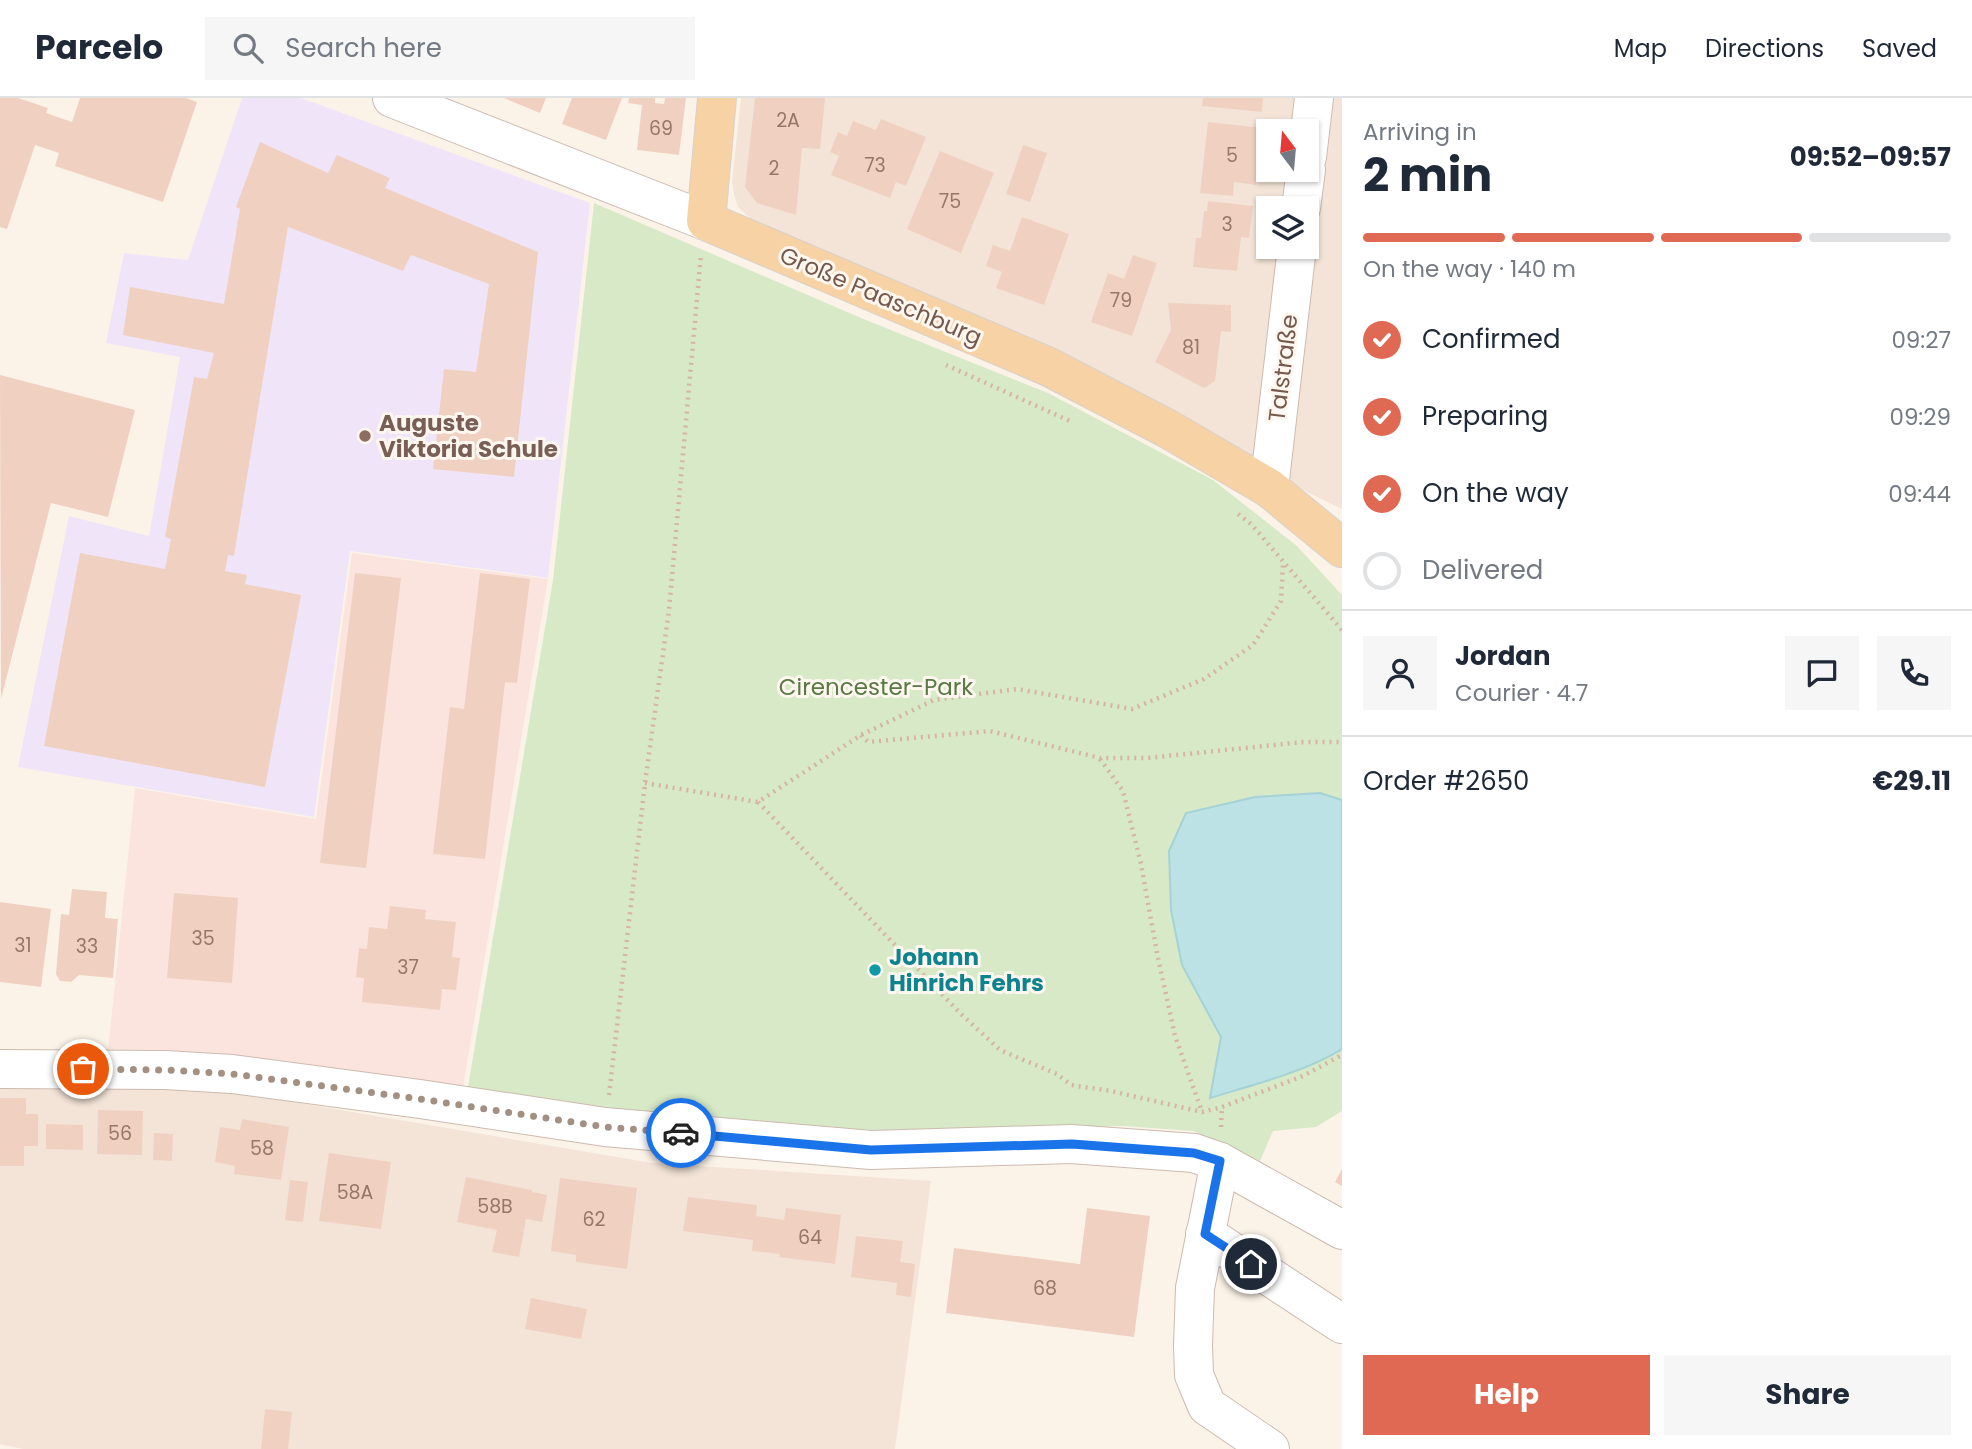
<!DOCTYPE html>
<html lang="en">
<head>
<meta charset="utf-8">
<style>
  :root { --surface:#fff; --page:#f6f6f7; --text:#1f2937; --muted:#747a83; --line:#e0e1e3; --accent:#e06953 }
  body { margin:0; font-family:Poppins,sans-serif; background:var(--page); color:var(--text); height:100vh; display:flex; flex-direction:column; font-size:26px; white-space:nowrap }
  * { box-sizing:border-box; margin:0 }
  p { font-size:23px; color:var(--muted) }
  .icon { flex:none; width:38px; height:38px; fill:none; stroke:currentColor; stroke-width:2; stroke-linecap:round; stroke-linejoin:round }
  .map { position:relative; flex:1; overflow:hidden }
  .panel { display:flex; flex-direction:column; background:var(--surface); width:630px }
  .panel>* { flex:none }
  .needle { width:46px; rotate:344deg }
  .controls { position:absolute; left:1256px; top:21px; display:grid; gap:14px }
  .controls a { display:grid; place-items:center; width:63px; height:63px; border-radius:0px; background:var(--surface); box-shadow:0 2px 5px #0004; font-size:35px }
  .pin { position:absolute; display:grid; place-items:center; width:60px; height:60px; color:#fff; margin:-30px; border:4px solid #fff; border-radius:50%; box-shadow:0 2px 7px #0007 }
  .courier { position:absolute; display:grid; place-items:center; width:70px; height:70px; margin:-35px; border:5px solid #1a73e8; border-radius:50%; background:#fff; color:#222; box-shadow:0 2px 9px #0007 }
  .summary em { font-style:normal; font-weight:700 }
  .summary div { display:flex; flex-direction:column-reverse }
  .summary { display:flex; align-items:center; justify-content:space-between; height:119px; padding:0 21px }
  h1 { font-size:46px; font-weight:700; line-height:52px }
  .bar { display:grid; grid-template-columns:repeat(4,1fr); gap:10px 7px; align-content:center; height:84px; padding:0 21px }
  .bar i { height:9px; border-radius:5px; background:var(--line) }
  .bar .current { background:var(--accent) }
  .bar p { grid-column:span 4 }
  .line { display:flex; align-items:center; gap:18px; padding:0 21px; border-top:2px solid var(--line) }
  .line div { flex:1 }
  .round { display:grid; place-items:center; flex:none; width:74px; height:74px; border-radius:0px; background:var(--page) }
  ol { padding:0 21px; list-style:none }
  li { display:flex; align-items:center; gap:21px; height:77px }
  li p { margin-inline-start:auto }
  li .icon { padding:7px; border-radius:50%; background:var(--accent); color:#fff; stroke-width:4 }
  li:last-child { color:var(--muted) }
  li i { width:38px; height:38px; border:4px solid var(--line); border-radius:50% }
  .primary-button { display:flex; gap:14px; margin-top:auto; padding:14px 21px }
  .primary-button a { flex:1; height:80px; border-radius:0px; background:var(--accent); color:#fff; font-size:28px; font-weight:700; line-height:80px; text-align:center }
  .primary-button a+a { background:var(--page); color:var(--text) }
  header { display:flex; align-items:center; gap:42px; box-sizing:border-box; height:98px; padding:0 35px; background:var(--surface); border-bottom:2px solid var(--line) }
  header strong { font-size:33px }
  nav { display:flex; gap:38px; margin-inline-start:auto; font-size:24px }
  .search { width:490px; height:63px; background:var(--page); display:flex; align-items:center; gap:18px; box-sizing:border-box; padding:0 24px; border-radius:0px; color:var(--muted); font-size:26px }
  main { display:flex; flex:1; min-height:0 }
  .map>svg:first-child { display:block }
</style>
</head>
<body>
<header>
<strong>Parcelo</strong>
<div class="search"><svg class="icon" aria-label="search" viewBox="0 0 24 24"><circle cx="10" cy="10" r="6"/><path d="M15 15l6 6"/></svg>Search here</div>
<nav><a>Map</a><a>Directions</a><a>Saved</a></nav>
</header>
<main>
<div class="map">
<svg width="1342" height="1351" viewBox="0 0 1342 1351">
  <rect width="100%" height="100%" fill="#fcf3e8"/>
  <g fill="#f3e4d7" fill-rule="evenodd">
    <path d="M741,0H1342V411L1309,395L1190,324L752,122L738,109L734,97L732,83ZM1269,33H1307V72H1269ZM1269,110H1307V149H1269Z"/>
    <polygon points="0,982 59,983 246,996 652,1065 931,1083 895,1351 23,1351 0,1346"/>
  </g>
  <polygon fill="#fbe4dd" points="352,455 548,481 462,995 108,953 135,690 316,721"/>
  <polygon fill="#f0e5f8" points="242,0 301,0 590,105 548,480 350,453 314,719 18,669 69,418 149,438 180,259 106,245 124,155 188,162"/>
  <path fill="#d7e9c7" d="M594,105L861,220L1048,295L1213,382L1297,448L1342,497V702L1320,695L1182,867L1221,939L1210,999C1252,987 1305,974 1342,951V1013L1316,1029L1273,1033L1260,1063L1193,1033L1123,1028L845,1035L709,1024L467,995L553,482Z"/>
  <path fill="#bde2e5" stroke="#a4d2d6" stroke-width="2" d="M1320,695L1342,702V951C1305,974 1252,987 1210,1000L1221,939L1182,867L1171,812L1169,753L1186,715L1255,699Z"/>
  <g fill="#f0d1c1">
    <polygon points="0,0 18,0 48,10 46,15 72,24 80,0 186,0 197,4 163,104 55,68 59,55 35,47 7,131 0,129"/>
    <polygon points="504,0 546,0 540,15"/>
    <polygon points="572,0 622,0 606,42 562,26"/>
    <polygon points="629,0 655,0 655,5 664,6 665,0 686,0 679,57 637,52 642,7 628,5"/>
    <polygon points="755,0 825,0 820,51 802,50 796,117 757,105 745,89"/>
    <polygon points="1203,0 1263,0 1262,14 1202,8"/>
    <polygon points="881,21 926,39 906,88 896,84 890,100 831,77 839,58 830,54 838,34 847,38 853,23 876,32"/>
    <polygon points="1208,24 1263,30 1256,87 1234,84 1233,98 1200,95"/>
    <polygon points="260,44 328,75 337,57 390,80 385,90 538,154 514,379 433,371 444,271 476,274 489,186 411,157 403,173 288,129 234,458 228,457 225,473 247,477 245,486 301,497 265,689 44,648 80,455 165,471 171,441 165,439 194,279 207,281 214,255 123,237 130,189 224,206 240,111 236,109"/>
    <polygon points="1023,47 1047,55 1030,104 1006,96"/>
    <polygon points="940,53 994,75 961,155 907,131"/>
    <polygon points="1208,103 1253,108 1249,140 1241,139 1237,173 1193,169 1196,140 1201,140 1204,113 1207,113"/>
    <polygon points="1022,119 1069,136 1044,207 996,190 1002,174 986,168 993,147 1010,153"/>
    <polygon points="1133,157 1157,165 1132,238 1091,224 1108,175 1124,181"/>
    <polygon points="1168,205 1231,207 1231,234 1221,233 1215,283 1204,290 1155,264 1171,232"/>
    <polygon points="0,277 135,312 108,419 51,405 1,601"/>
    <polygon points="355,475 401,480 366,770 320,765"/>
    <polygon points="480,475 530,481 517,585 505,584 485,761 433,756 450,609 464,611"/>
    <polygon points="72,791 107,794 105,820 118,821 113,880 79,877 71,884 60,883 56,876 61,816 69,817"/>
    <polygon points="174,795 238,800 232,885 167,880"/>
    <polygon points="0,804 51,811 41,889 0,884"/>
    <polygon points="390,808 426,812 425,821 456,824 452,859 460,860 456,892 442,891 440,912 362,904 364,880 356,879 359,850 367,851 369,829 387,831"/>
    <polygon points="0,1000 26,1000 26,1016 38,1016 38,1048 24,1048 24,1068 0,1068"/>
    <polygon points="98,1012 143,1013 142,1057 97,1056"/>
    <polygon points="242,1021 289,1029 281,1082 234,1076 235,1068 215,1064 220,1029 240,1032"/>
    <polygon points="46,1026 83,1027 83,1052 46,1051"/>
    <polygon points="154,1035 173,1036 172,1063 153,1062"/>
    <polygon points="329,1055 391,1064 381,1131 319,1123"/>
    <polygon points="1342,1071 1342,1088 1335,1084"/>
    <polygon points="466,1079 532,1092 532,1094 547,1097 542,1124 526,1121 519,1159 492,1154 497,1132 457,1124"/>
    <polygon points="560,1080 637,1090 627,1171 576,1164 576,1157 551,1153"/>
    <polygon points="290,1082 308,1084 303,1124 285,1122"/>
    <polygon points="688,1099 757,1107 756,1118 784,1122 786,1110 841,1117 835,1166 779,1159 780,1156 752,1153 753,1142 683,1133"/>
    <polygon points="1087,1110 1150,1118 1134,1239 946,1215 954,1150 1080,1166"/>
    <polygon points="856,1138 903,1143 900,1164 915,1166 911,1199 896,1197 897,1185 851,1179"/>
    <polygon points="531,1200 587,1211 581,1241 525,1231"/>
    <polygon points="265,1311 292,1314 288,1351 261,1351"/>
  </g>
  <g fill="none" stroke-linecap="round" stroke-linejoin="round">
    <g stroke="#cdbaaf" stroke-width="40">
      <g id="minor">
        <polyline points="392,0 706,123"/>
        <polyline points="1307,59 1314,0"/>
        <polyline points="1301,110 1306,72"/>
        <polyline points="1269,390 1297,149"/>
        <polyline points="0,971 165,972 232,976 420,1001 605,1029 871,1052 1071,1046 1194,1055 1220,1064 1342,1132"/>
        <polyline points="1220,1064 1195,1190 1193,1247 1194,1277 1207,1308 1270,1351"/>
        <polyline points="1205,1136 1342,1226"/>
      </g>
    </g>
    <g stroke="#d8d1cd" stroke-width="40">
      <polyline id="major" points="717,0 706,123 1049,269 1168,331 1269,390 1342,450"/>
    </g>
    <g stroke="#d5b4a4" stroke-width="4.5" stroke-dasharray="2 5" stroke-linecap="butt">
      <polyline points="946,267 1072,324"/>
      <polyline points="1238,416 1251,426 1342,532"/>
      <polyline points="861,637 868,644 990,633 1100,660 1148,660 1303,644 1342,644"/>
      <polyline points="1100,661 1123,693 1141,766 1157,855 1175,938 1202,1014"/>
      <polyline points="645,685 758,704 861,637 934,602 1017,591 1132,611 1204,581 1253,547 1281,503 1283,467"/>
      <polyline points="758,704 961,916 1000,952 1057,976 1071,987 1111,993 1202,1014 1222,1009 1303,978 1342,957"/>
      <polyline points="609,997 645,685 669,512 701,156"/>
      <polyline points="1221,1029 1222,1009"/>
    </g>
    <use href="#minor" stroke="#fff" stroke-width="38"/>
    <use href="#major" stroke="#f7d2a4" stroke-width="38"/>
  </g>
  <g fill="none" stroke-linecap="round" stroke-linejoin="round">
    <polyline stroke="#a48f83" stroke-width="7" stroke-dasharray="0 12.6" points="83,971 165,972 233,976 420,1001 605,1029 681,1035"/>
    <polyline stroke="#1a73e8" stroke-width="9" points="681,1035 871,1052 1072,1046 1194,1055 1220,1063 1205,1136 1251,1166"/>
  </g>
  <circle fill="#8d6e63" stroke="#fef7ef" stroke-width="2.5" cx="365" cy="338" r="7"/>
  <circle fill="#0f9aa8" stroke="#fef7ef" stroke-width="2.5" cx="875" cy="872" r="7"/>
  <g text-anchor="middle" stroke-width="6" stroke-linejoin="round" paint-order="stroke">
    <g font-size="19" fill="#94776a">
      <text x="788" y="29">2A</text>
      <text x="661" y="37">69</text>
      <text x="1232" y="64">5</text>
      <text x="875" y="74">73</text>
      <text x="774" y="77">2</text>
      <text x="950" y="110">75</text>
      <text x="1227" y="133">3</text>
      <text x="1121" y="209">79</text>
      <text x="1191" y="256">81</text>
      <text x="203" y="847">35</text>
      <text x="23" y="854">31</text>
      <text x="87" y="855">33</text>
      <text x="408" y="876">37</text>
      <text x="120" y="1042">56</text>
      <text x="262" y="1057">58</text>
      <text x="355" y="1101">58A</text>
      <text x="495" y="1115">58B</text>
      <text x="594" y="1128">62</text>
      <text x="810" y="1146">64</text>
      <text x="1045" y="1197">68</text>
    </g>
    <g font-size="23" fill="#75594d" stroke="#fef7ef">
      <text transform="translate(881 198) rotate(23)" y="8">Große Paaschburg</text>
      <text transform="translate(1283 270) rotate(-83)" y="8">Talstraße</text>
    </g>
    <g font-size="23" font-weight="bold" fill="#785e54" stroke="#fef7ef" text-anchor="start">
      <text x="379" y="333">Auguste<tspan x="379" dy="26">Viktoria Schule</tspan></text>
    </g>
    <g font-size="23" fill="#597a45" stroke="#fef7ef">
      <text x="876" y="597">Cirencester-Park</text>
    </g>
    <g font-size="23" font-weight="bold" fill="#0d838f" stroke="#fef7ef" text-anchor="start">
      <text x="889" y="867">Johann<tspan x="889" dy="26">Hinrich Fehrs</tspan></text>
    </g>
  </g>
</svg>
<div class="controls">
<a><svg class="needle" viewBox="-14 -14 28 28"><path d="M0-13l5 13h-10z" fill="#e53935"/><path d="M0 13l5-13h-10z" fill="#747a83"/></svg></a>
<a><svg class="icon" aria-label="layers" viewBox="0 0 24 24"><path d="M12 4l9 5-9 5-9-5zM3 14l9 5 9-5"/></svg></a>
</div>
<div class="pin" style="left:83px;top:971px;background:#ea580c"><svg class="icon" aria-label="bag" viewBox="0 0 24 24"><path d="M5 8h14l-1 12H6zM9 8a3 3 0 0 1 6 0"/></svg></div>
<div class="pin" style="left:1251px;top:1166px;background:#1f2937"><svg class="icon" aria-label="home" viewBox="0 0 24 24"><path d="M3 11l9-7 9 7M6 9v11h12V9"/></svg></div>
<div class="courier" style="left:681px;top:1035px"><svg class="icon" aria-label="car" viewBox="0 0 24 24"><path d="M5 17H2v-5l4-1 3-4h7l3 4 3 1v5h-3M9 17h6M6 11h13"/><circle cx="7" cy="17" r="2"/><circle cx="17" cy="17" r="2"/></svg></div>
</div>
<section class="panel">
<div class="summary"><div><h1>2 min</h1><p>Arriving in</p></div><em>09:52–09:57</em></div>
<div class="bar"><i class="current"></i><i class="current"></i><i class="current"></i><i></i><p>On the way · 140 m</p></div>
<ol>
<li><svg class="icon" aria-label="check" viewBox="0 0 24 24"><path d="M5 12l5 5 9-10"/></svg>Confirmed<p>09:27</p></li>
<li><svg class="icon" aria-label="check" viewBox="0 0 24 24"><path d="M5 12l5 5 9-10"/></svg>Preparing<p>09:29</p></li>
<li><svg class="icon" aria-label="check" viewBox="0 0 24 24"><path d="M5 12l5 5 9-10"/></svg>On the way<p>09:44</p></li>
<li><i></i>Delivered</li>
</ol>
<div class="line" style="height:126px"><a class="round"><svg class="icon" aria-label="person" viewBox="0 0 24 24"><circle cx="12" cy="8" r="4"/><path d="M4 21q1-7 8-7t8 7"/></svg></a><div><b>Jordan</b><p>Courier · 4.7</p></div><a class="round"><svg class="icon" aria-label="chat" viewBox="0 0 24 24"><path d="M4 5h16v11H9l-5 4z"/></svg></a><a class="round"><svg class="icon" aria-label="phone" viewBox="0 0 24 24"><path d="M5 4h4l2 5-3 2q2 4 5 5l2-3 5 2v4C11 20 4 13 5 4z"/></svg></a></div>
<div class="line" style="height:91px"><div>Order #2650</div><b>€29.11</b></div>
<div class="primary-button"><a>Help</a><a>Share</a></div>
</section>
</main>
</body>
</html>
